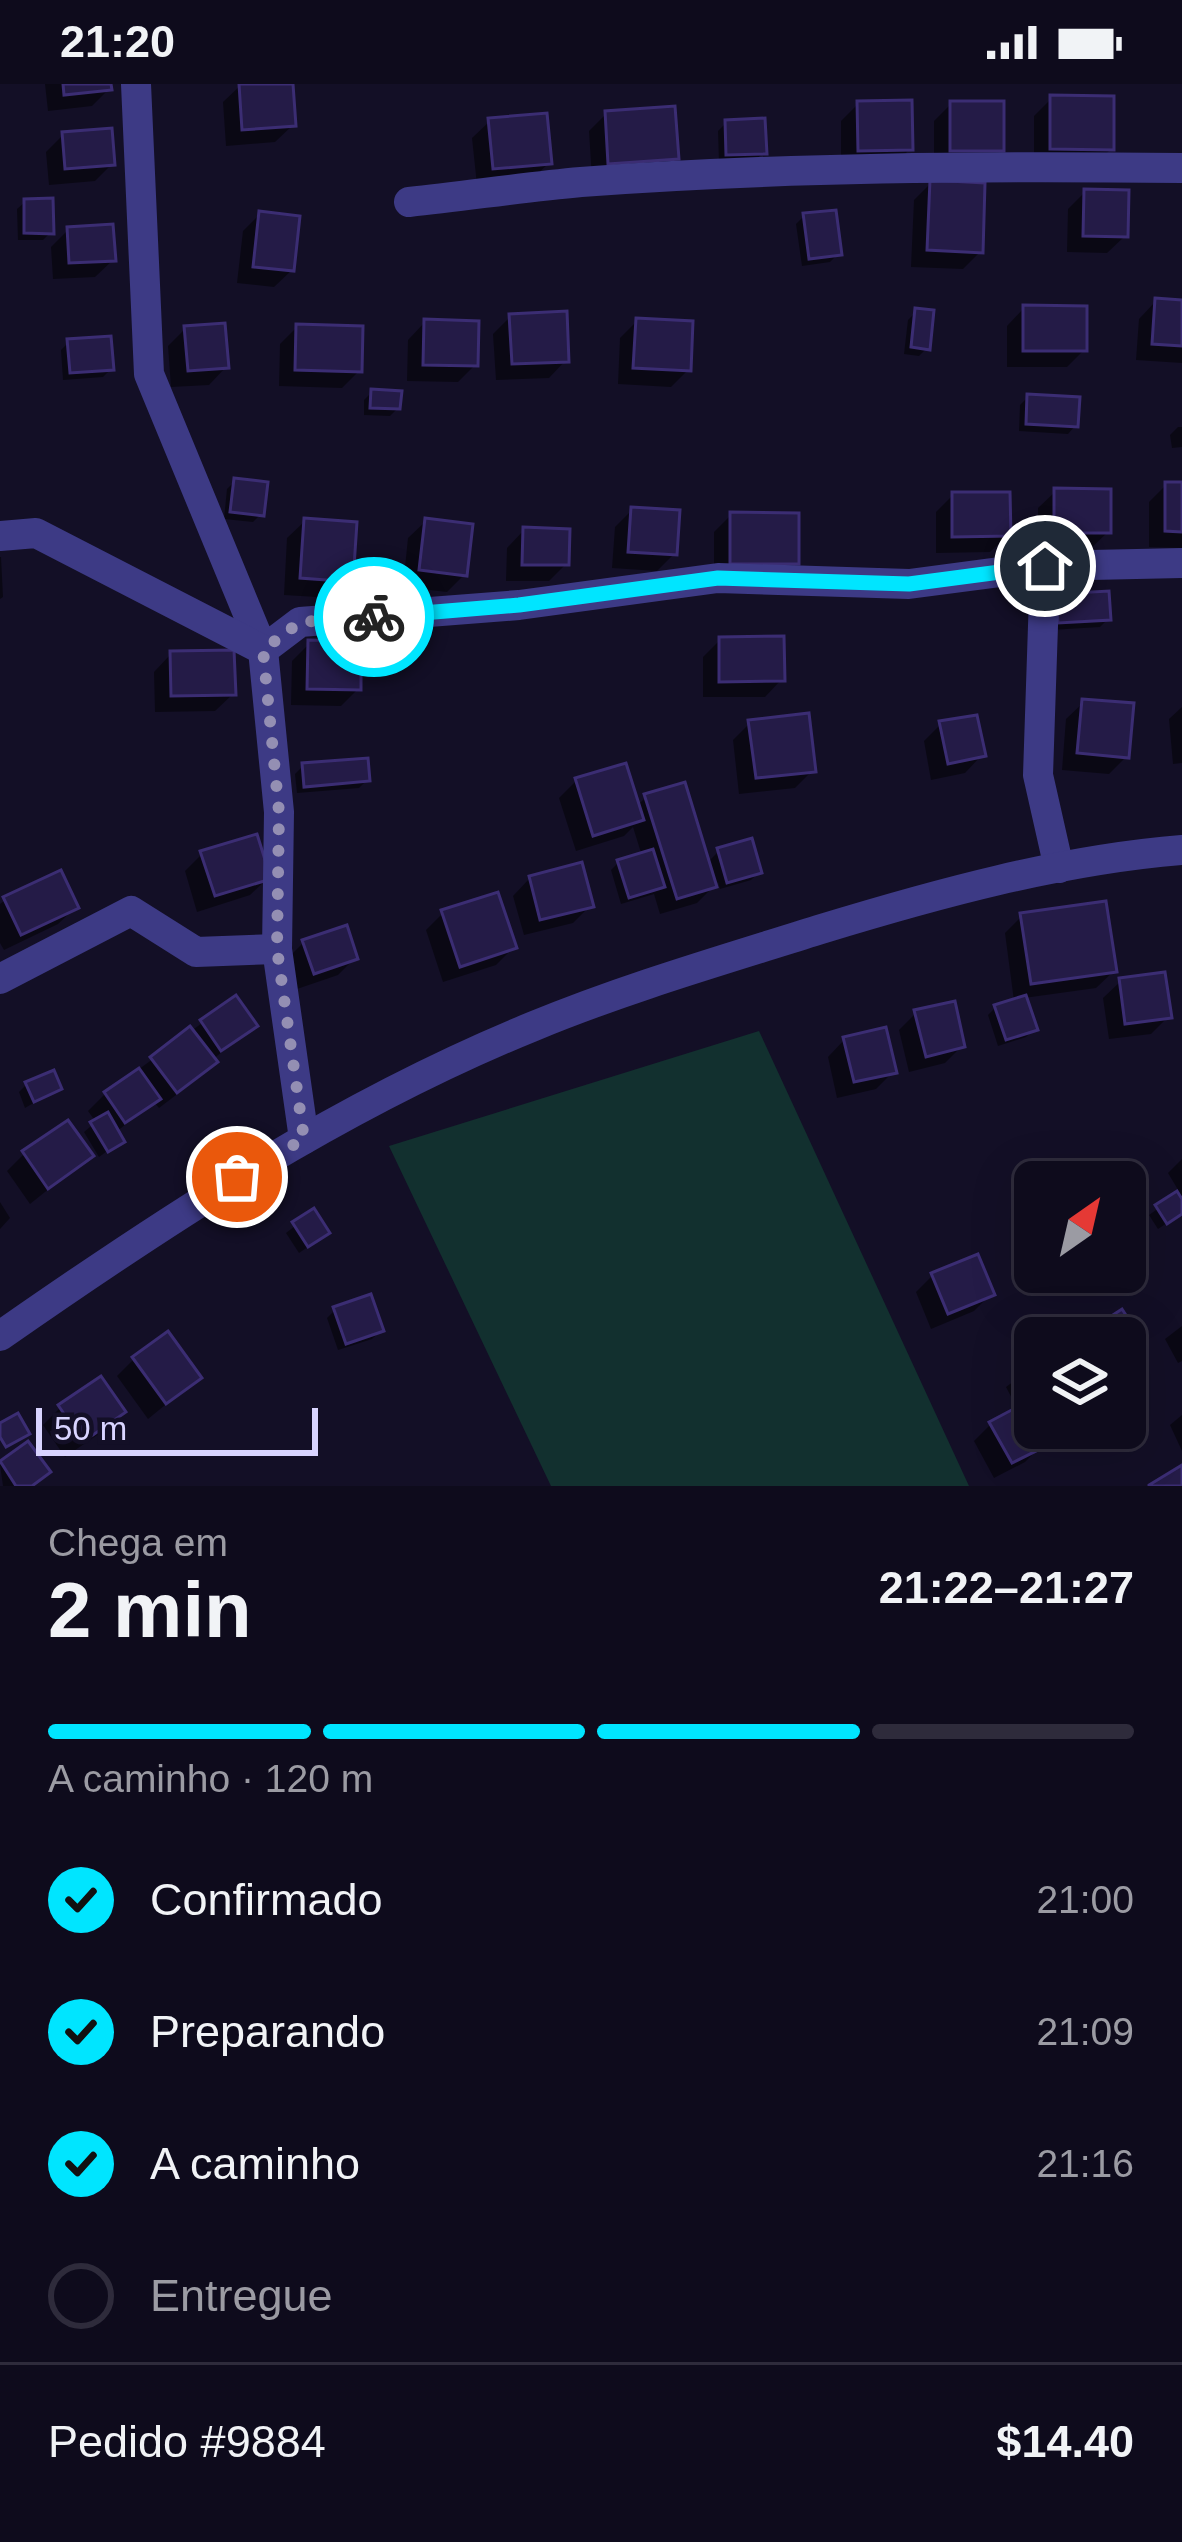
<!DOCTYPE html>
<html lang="pt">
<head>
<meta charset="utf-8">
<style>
  :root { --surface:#0e0b1c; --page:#1c1929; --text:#f1f3f6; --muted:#9b9ba3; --line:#2e2b3b; --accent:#00e5ff }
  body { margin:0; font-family:Arial,sans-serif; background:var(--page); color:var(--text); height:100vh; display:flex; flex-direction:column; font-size:45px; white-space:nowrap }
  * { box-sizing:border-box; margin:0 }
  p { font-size:39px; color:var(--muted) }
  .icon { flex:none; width:66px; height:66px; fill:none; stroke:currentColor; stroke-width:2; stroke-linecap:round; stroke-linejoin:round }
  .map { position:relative; height:1402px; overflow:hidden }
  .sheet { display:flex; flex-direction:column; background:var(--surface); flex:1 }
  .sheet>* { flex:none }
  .needle { width:78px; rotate:34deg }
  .fabs { position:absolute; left:1014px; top:1077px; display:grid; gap:24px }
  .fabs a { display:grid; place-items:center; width:132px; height:132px; border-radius:18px; background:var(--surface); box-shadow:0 12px 48px #0002,0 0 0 3px var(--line); font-size:60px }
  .scale { position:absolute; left:36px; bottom:30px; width:282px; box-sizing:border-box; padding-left:12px; border:6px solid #d9d4ff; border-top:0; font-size:33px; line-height:42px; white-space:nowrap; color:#d9d4ff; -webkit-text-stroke:9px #130f26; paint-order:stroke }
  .pin { position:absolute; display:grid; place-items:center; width:102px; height:102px; color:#fff; margin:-51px; border:6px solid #fff; border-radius:50%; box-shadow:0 3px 12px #0007 }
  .courier { position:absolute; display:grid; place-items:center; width:120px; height:120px; margin:-60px; border:9px solid #00e5ff; border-radius:50%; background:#fff; color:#222; box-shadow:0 3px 15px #0007 }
  .summary em { font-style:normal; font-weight:700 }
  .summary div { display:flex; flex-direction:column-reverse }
  .summary { display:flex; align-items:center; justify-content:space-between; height:204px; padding:0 48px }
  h1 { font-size:78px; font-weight:700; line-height:90px }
  .bar { display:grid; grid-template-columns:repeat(4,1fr); gap:18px 12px; align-content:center; height:144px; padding:0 48px }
  .bar i { height:15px; border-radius:9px; background:var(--line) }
  .bar .on { background:var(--accent) }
  .bar p { grid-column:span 4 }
  .line { display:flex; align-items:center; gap:30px; padding:0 48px; border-top:3px solid var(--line) }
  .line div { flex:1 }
  ol { padding:0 48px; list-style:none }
  li { display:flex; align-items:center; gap:36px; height:132px }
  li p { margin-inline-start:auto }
  li .icon { padding:12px; border-radius:50%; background:var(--accent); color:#111; stroke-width:4 }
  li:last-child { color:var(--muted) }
  li i { width:66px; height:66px; border:6px solid var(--line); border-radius:50% }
  .status { display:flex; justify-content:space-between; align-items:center; height:84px; padding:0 60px; background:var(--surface); direction:ltr }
  .status svg { height:33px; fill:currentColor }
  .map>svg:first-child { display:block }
</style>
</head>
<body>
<div class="status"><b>21:20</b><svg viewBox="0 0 49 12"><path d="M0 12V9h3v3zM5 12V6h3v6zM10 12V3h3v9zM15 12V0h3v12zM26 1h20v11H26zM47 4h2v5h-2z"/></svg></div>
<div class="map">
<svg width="1182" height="1402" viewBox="0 0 1182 1402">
  <rect width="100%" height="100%" fill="#130f26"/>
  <polygon fill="#12302f" points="759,947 969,1402 551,1402 389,1062"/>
  <g fill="#0007">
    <polygon points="45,0 108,0 109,5 92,22 48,27"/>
    <polygon points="290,0 293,41 275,58 226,62 223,18 241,1"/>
    <polygon points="1052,14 1111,65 1094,82 1034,81 1034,32"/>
    <polygon points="858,20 910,65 893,82 841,83 841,37"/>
    <polygon points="951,20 1001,66 984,83 934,83 934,37"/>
    <polygon points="606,30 675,74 658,91 592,95 589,47"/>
    <polygon points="490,37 549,79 531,96 477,101 472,54"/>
    <polygon points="726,39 763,69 755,77 719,78 718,47"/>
    <polygon points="63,51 112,80 95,97 49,101 46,68"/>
    <polygon points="931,99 980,168 963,185 911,183 914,116"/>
    <polygon points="1085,108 1125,152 1107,169 1067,168 1068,125"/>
    <polygon points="25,118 51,148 43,156 18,156 17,125"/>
    <polygon points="260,130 292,186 274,203 237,199 243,147"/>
    <polygon points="804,132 838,170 830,178 802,182 796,140"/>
    <polygon points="68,146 113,176 95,193 53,195 51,163"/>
    <polygon points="1156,217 1182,219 1182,279 1136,276 1139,235"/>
    <polygon points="1024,224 1084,266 1067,283 1007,283 1007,242"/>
    <polygon points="916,228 927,264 919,272 904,270 908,236"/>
    <polygon points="510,233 566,276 549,294 496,296 493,250"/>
    <polygon points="637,237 688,286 671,303 618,300 620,254"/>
    <polygon points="425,238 475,281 458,298 407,297 408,256"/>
    <polygon points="297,243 359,287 342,304 279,302 280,260"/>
    <polygon points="185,245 226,283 209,301 171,303 168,262"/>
    <polygon points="69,258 111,285 103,293 63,296 61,266"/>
    <polygon points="372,308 398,324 390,332 364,331 364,316"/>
    <polygon points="1028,313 1075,342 1068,350 1019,347 1020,321"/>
    <polygon points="1178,343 1182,343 1182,363 1172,364 1170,351"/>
    <polygon points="235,397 261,430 253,438 224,435 227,405"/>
    <polygon points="1166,401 1182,401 1182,464 1149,463 1149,418"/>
    <polygon points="1056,407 1108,448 1090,465 1038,465 1038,424"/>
    <polygon points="953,411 1008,451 990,468 936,469 936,428"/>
    <polygon points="632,426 674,470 657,487 612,484 615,443"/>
    <polygon points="731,431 796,479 779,496 714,496 714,448"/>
    <polygon points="305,437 350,497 333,514 284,511 287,454"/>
    <polygon points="426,437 464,491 447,508 403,503 408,454"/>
    <polygon points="524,446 566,480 549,497 506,497 507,464"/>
    <polygon points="1,473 3,513 0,515 0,473"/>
    <polygon points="1050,521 1108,535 1100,543 1051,546"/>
    <polygon points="720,556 782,595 765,613 703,613 703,573"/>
    <polygon points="309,560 358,605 341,622 291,621 292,577"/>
    <polygon points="171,570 233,610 215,627 155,628 154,588"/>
    <polygon points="1084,618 1126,673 1109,690 1062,686 1066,635"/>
    <polygon points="1182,623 1182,679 1173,680 1169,635"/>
    <polygon points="750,639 812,687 795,704 739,710 733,656"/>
    <polygon points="941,640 982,671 965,689 931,696 924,657"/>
    <polygon points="303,682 367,696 359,704 297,709 295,690"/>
    <polygon points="576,697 637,722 646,713 707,779 719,767 759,788 751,796 720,805 718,798 697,819 660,830 654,810 621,820 611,786 619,778 642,772 633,743 624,752 576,767 559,714"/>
    <polygon points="202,770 268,794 250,811 197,828 185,787"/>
    <polygon points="530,794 590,822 573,839 524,851 513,812"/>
    <polygon points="5,816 76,823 58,840 4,866 0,859 0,820"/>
    <polygon points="443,829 513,864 496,881 443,898 426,846"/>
    <polygon points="1022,832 1114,887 1096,904 1024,914 1034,945 1026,953 998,962 988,931 996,923 1014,917 1005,849"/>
    <polygon points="303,859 355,874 338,891 297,905 286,876"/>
    <polygon points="1121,897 1168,933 1151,950 1109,955 1103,914"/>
    <polygon points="235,915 254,942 212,976 197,995 159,1024 154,1018 116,1048 121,1057 99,1073 84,1048 96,1038 88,1027 105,1010"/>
    <polygon points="916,929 962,962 945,979 909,988 899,946"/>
    <polygon points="845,955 893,988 876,1005 837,1014 828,973"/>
    <polygon points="27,1000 59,1004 25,1024 19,1008"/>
    <polygon points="68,1040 90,1072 30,1120 7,1087 24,1070"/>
    <polygon points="1182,1075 1182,1129 1158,1145 1149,1131 1180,1109 1168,1089"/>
    <polygon points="0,1118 10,1134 0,1145"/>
    <polygon points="313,1128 318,1156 299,1169 286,1149"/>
    <polygon points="933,1191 991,1210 974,1227 931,1245 916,1208"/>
    <polygon points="335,1226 380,1247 372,1255 338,1266 327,1234"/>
    <polygon points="1182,1242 1182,1277 1178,1279 1165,1255"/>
    <polygon points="134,1275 198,1294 148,1335 117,1292"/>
    <polygon points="1035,1281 1035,1334 1029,1337 1042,1361 1025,1378 994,1394 974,1357 991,1340 1018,1326 1006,1303"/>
    <polygon points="101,1296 123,1328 106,1345 65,1373 43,1341 60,1324"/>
    <polygon points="1182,1331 1182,1367 1170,1341"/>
    <polygon points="27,1361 39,1396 31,1402 3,1402 0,1381"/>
  </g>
  <g fill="#241b47" stroke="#3b2d73" stroke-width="3">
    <polygon points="63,0 111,0 112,6 64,11"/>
    <polygon points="239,0 293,0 296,42 242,46"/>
    <polygon points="1050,11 1114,12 1114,66 1050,65"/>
    <polygon points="912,16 913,66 858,67 857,17"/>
    <rect x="950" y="17" width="54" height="50"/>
    <polygon points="675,22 679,75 608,80 605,27"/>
    <polygon points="547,29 552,80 493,85 488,34"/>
    <polygon points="765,34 767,70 726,71 725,36"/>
    <polygon points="112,44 115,81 65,85 62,48"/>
    <polygon points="930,96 985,99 983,169 927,166"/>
    <polygon points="1084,105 1129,106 1128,153 1083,152"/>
    <polygon points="53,114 54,150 24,149 24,115"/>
    <polygon points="836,126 842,171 809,175 803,129"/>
    <polygon points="259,127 300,132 294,187 253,183"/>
    <polygon points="113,140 116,177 69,179 67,143"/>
    <polygon points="1155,214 1182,216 1182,262 1152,260"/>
    <polygon points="1023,221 1087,222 1087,267 1023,267"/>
    <polygon points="915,224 934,226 930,266 911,263"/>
    <polygon points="567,227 569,278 512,280 509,230"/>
    <polygon points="636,234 693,237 691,287 633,284"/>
    <polygon points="424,235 479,237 478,282 423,281"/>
    <polygon points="225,239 229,284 188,287 184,242"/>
    <polygon points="296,240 363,242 362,288 295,286"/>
    <polygon points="111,252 114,286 70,289 67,255"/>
    <polygon points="371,305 402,307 400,325 370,324"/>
    <polygon points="1027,310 1080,313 1078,343 1026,340"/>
    <polygon points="234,394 268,398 264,432 230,428"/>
    <polygon points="1165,398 1182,398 1182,448 1165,447"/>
    <polygon points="1054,404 1111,405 1111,449 1054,449"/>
    <polygon points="952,408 1010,408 1011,452 952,453"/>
    <polygon points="631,423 680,426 677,471 628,468"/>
    <polygon points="730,428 799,429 799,480 730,480"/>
    <polygon points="304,434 357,438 353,498 300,494"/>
    <polygon points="425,434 473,440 467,492 419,486"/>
    <polygon points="523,443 570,445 569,481 522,481"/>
    <polygon points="1109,507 1111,536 1058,539 1056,510"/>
    <polygon points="784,552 785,597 719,598 719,553"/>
    <polygon points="308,556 361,557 361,606 307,605"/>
    <polygon points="234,566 236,611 171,612 170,567"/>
    <polygon points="1082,615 1134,619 1129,674 1077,669"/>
    <polygon points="809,629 816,688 756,694 748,636"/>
    <polygon points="977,631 986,672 948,680 939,637"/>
    <polygon points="368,674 370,697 304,703 302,679"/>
    <polygon points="626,679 644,736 593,752 575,694"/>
    <polygon points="685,698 717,803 677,815 644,710"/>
    <polygon points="257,750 271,795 215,812 200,767"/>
    <polygon points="752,754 762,789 727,799 717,764"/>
    <polygon points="653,765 665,803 629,814 617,776"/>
    <polygon points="582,778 594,823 540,836 529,792"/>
    <polygon points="61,786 79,824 21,851 3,813"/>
    <polygon points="498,808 517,864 460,883 441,826"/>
    <polygon points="1106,817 1117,888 1031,900 1020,829"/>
    <polygon points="347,841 358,875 314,890 302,856"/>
    <polygon points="1165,888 1172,934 1125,940 1119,894"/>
    <polygon points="236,911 258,942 221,967 200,936"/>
    <polygon points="1026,911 1038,946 1006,956 994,921"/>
    <polygon points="955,917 965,963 926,973 914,926"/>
    <polygon points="190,942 218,978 177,1009 150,973"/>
    <polygon points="886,943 897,989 854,998 843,953"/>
    <polygon points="139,984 161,1015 125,1039 104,1008"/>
    <polygon points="54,986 62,1005 34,1018 25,998"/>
    <polygon points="108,1028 125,1058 108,1068 90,1038"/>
    <polygon points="68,1036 94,1072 48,1105 22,1067"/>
    <polygon points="1177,1107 1182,1115 1182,1130 1167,1140 1155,1121"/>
    <polygon points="1125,1109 1144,1146 1125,1155"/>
    <polygon points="314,1124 330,1149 308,1163 292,1138"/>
    <polygon points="978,1170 995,1211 948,1230 931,1189"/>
    <polygon points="371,1210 384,1247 346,1260 333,1223"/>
    <polygon points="1122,1225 1144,1259 1125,1271 1125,1254 1096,1254 1090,1246"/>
    <polygon points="168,1247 202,1294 166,1320 132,1273"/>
    <polygon points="101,1292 126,1328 83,1358 58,1321"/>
    <polygon points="1023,1320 1046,1362 1012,1379 989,1338"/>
    <polygon points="18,1329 30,1350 6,1363 0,1353 0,1339"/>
    <polygon points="28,1357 51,1388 32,1402 16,1402 0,1377"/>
    <polygon points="1182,1381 1182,1402 1149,1402 1149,1401"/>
  </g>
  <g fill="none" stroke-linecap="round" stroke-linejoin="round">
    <g stroke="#3d3a85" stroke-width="30">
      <polyline points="136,0 149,290 263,566 300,538 519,521 718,494 909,500 1045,482 1038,691 1059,784"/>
      <path d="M409,118C467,112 524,103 581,98C780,83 982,82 1182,84"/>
      <polyline points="0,452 36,449 263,566 279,728 277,865 304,1055"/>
      <polyline points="1045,482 1182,479"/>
      <polyline points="0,895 131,827 196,868 277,865"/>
    </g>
    <path stroke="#3d3a85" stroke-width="30" d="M0,1252C169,1134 342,1020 534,942C626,904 723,876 818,846C936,810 1059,776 1182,766"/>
  </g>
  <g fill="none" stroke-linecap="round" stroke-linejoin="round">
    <polyline stroke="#948fb3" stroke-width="12" stroke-dasharray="0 21.6" points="237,1093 304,1055 277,865 279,728 263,566 300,538 374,533"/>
    <polyline stroke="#00e5ff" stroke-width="15" points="374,533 519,521 718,494 909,500 1045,482"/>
  </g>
</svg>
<div class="fabs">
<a><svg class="needle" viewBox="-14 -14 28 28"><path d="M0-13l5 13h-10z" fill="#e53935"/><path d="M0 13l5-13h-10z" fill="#9b9ba3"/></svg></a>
<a><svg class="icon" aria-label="layers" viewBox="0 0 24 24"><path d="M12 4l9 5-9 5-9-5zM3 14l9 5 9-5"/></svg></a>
</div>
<div class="scale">50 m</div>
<div class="pin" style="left:237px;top:1093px;background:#ea580c"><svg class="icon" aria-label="bag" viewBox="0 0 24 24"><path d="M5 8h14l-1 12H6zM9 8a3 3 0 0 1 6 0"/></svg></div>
<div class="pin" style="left:1045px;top:482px;background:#1f2937"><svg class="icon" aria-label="home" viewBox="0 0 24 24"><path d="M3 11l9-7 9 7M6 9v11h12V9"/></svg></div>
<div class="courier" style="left:374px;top:533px"><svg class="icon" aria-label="bike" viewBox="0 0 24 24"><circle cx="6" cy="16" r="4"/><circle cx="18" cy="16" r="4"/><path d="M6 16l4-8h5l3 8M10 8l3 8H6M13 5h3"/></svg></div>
</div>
<section class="sheet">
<div class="summary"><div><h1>2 min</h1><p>Chega em</p></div><em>21:22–21:27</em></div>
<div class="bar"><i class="on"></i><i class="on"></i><i class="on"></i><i></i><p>A caminho · 120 m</p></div>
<ol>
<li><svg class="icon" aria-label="check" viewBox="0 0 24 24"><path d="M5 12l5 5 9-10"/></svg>Confirmado<p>21:00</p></li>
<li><svg class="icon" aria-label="check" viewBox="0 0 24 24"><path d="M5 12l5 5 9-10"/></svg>Preparando<p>21:09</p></li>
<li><svg class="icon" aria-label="check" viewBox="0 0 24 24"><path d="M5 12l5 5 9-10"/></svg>A caminho<p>21:16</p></li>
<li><i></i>Entregue</li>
</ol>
<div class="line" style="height:156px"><div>Pedido #9884</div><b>$14.40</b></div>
</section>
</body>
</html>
